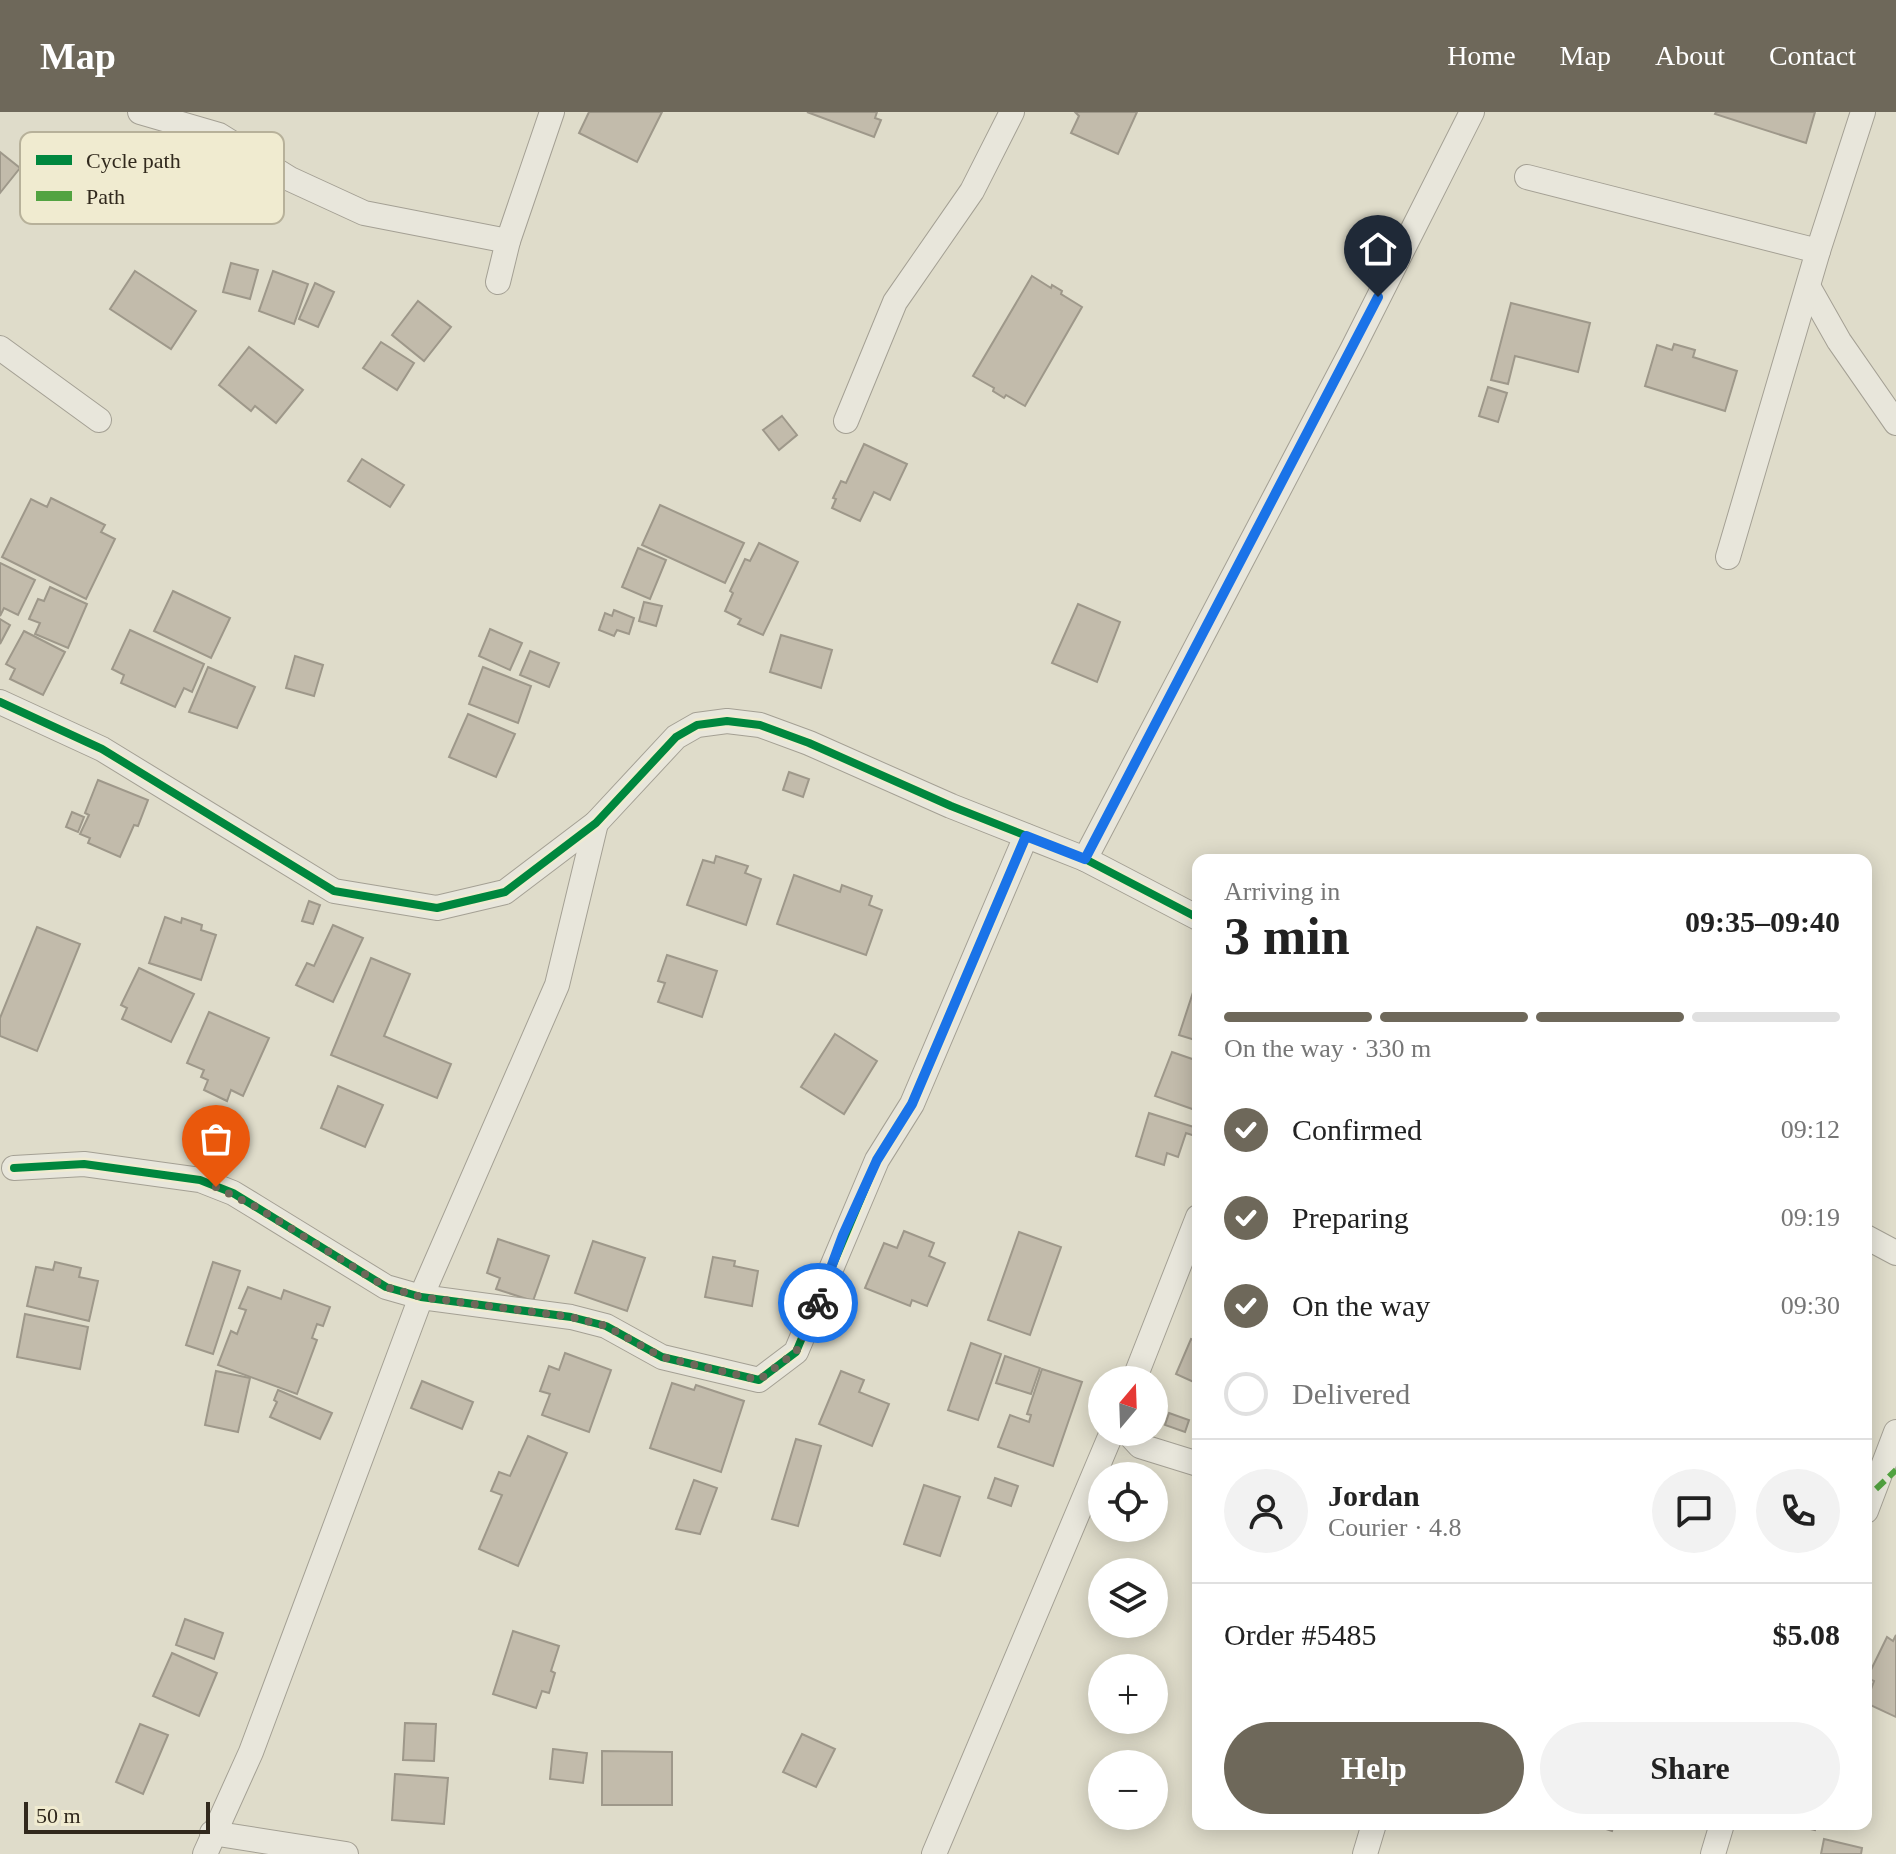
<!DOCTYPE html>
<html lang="en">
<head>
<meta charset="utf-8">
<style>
  :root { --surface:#fff; --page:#f2f2f2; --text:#222; --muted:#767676; --line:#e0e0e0; --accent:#6e685a }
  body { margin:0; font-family:"Times New Roman",serif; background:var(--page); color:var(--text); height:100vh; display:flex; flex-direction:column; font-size:30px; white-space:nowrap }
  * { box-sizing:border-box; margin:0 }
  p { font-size:26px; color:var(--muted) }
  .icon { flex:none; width:44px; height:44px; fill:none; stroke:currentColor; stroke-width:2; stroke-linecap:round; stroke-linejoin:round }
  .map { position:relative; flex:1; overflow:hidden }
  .details { position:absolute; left:1192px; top:742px; width:680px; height:976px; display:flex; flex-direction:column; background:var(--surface); border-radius:16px; box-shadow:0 4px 20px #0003 }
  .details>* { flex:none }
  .needle { width:52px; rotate:19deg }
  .fabs { position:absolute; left:1088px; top:1254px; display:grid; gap:16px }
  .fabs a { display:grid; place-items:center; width:80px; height:80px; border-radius:50%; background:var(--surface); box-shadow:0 4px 20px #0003; font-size:40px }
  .scale { position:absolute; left:24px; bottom:20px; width:186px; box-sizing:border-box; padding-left:8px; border:4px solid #31291d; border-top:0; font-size:22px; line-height:28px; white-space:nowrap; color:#31291d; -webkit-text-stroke:6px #f0ebd0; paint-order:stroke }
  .pin { position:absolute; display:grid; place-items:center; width:68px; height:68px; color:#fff; margin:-82px -34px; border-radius:50% 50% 50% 0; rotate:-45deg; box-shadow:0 0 8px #0007 }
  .pin .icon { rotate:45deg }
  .courier { position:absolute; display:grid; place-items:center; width:80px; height:80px; margin:-40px; border:6px solid #1a73e8; border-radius:50%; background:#fff; color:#222; box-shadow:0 2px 10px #0007 }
  .head em { font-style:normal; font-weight:700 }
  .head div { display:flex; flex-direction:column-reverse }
  .head { display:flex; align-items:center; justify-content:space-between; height:136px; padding:0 32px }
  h1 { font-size:52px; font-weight:700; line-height:60px }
  .bar { display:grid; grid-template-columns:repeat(4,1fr); gap:12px 8px; align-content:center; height:96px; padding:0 32px }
  .bar i { height:10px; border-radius:6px; background:var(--line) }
  .bar .active { background:var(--accent) }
  .bar p { grid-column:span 4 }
  .line { display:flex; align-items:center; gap:20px; padding:0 32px; border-top:2px solid var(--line) }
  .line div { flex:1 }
  .round { display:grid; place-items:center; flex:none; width:84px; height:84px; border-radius:42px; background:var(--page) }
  ol { padding:0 32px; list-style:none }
  li { display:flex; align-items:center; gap:24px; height:88px }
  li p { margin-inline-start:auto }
  li .icon { padding:8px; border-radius:50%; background:var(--accent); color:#fff; stroke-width:4 }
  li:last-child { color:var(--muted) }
  li i { width:44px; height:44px; border:4px solid var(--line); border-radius:50% }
  .cta { display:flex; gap:16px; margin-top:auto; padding:16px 32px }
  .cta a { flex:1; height:92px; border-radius:48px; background:var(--accent); color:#fff; font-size:32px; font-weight:700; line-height:92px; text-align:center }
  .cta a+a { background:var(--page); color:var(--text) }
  header { display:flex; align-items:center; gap:48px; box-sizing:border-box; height:112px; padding:0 40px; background:var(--accent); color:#fff }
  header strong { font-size:38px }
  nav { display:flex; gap:44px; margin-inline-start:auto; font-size:28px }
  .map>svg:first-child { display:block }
</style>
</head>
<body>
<header>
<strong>Map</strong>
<nav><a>Home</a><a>Map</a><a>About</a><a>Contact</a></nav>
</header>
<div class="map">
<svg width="1896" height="1742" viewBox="0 0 1896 1742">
  <rect width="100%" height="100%" fill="#dfdcca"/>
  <g fill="#c2bbab" stroke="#9e988a" stroke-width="2">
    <polygon points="589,0 662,0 637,50 579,21"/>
    <polygon points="807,0 877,0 875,6 881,8 874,25"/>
    <polygon points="1075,0 1137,0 1118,42 1071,21 1079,4"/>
    <polygon points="1716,0 1815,0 1806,31 1715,2"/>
    <polygon points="0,40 20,56 0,81"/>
    <polygon points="231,151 258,158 250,187 223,180"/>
    <polygon points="135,159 196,199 171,237 110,197"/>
    <polygon points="273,159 308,172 294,212 259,199"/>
    <polygon points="1032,164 1051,176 1052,173 1062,179 1061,182 1082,195 1025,294 1006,283 1004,286 993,279 994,276 973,264"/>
    <polygon points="315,171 334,180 318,215 299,207"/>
    <polygon points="418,189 451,215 424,249 392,223"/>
    <polygon points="1511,191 1590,211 1578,260 1515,244 1508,272 1491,268"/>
    <polygon points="381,230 414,251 397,278 363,256"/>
    <polygon points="1674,232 1695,238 1693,245 1737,259 1725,299 1645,274 1657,233 1672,238"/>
    <polygon points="249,235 303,278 276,311 255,294 251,299 219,273"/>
    <polygon points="1488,275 1507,281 1498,310 1479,304"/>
    <polygon points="782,304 797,323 779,338 763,318"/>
    <polygon points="864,332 907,352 890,388 874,380 860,409 832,396 836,387 833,386 841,369 846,371"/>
    <polygon points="362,347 404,373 390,395 348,369"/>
    <polygon points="51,386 105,413 101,420 115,427 86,487 2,445 31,387 47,395"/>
    <polygon points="660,393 744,431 725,471 642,433"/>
    <polygon points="759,431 798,450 763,523 738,512 741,507 725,499 733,481 730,479 745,447 750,449"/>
    <polygon points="638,436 666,448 650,487 622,475"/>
    <polygon points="0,451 35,468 18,503 4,496 0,504"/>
    <polygon points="50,475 87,492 68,536 35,522 40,511 29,507 38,487 44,489"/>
    <polygon points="173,479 230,506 211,546 154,519"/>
    <polygon points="644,490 662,494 656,514 639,509"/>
    <polygon points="1078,492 1120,510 1097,570 1052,551"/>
    <polygon points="614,498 634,506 629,522 617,518 614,524 599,518 605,501 612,504"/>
    <polygon points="0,507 10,513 0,532"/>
    <polygon points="490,517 522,531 510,558 479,544"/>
    <polygon points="130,518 204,552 192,580 184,576 175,595 121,571 124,563 112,557"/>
    <polygon points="24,519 65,540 43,583 10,567 15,557 6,552"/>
    <polygon points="781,523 832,538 821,576 770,560"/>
    <polygon points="530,539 559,551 549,575 520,563"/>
    <polygon points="295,544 323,553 314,584 286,576"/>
    <polygon points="208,555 255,575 237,616 189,600"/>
    <polygon points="483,555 531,574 518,611 469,592"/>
    <polygon points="468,602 515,622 496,665 449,645"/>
    <polygon points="789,660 809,667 803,685 783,678"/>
    <polygon points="98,668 148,688 138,714 134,713 120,745 88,731 90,726 80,722 89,703 85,701"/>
    <polygon points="72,700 84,705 78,720 66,715"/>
    <polygon points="716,744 748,754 745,761 761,767 746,813 687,793 703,748 714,751"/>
    <polygon points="794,763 840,780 842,773 872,784 869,793 882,798 866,843 777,812"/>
    <polygon points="309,789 320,793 313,812 302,809"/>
    <polygon points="165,805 181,811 182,806 202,813 201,818 216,823 201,868 149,851"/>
    <polygon points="333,813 363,826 333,890 296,873 307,851 314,854"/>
    <polygon points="37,815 80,832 37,939 0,924 0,906"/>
    <polygon points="667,843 717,859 702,905 658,890 665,871 658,869"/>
    <polygon points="371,846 410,862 384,924 451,952 437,986 331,943"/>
    <polygon points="139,856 194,882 171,930 122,907 127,896 121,893"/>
    <polygon points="1198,865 1198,929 1179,923"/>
    <polygon points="209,900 269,926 243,984 231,978 227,989 204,978 208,968 201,965 204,958 187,951"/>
    <polygon points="835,922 877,949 844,1002 801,975"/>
    <polygon points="1172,940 1198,949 1194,965 1198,966 1198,999 1155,984"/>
    <polygon points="338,974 383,993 365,1035 321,1016"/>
    <polygon points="1149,1001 1197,1016 1195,1024 1186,1021 1178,1045 1167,1041 1164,1053 1136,1044"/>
    <polygon points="904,1119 934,1131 929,1144 945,1151 927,1194 912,1188 910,1194 865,1176 884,1131 897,1136"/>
    <polygon points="1019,1120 1061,1135 1030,1223 988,1208"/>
    <polygon points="498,1127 549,1144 533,1189 496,1177 500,1166 487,1161"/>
    <polygon points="593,1129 645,1146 627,1199 575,1181"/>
    <polygon points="713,1145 735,1149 734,1154 758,1159 752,1194 705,1185"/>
    <polygon points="55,1150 81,1156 79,1165 98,1169 89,1209 27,1194 36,1155 53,1158"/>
    <polygon points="213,1150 240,1159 213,1242 186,1233"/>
    <polygon points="248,1175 281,1187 284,1178 330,1195 323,1214 317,1212 312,1226 317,1228 297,1282 218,1253 231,1219 237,1222 246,1198 239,1196"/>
    <polygon points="25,1202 88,1215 80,1257 17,1245"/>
    <polygon points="1191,1227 1198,1230 1198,1272 1176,1262"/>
    <polygon points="971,1231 1001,1242 978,1308 948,1298"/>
    <polygon points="565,1241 611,1258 589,1320 542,1303 550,1282 540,1279 549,1254 559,1258"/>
    <polygon points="1005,1244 1040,1256 1031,1282 996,1271"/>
    <polygon points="1042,1257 1082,1270 1053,1354 998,1335 1010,1303 1029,1310 1031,1303 1027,1302"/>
    <polygon points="216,1259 250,1266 238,1320 205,1313"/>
    <polygon points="841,1259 864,1268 859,1280 889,1292 872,1334 819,1312"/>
    <polygon points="422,1269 473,1290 462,1317 411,1296"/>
    <polygon points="672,1271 694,1278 696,1273 744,1289 721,1360 650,1336"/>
    <polygon points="278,1278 332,1301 320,1327 270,1305 277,1290 274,1288"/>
    <polygon points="1169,1301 1189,1308 1185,1320 1165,1313"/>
    <polygon points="528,1324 567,1341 518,1454 479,1437 502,1383 491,1379 499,1360 510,1364"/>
    <polygon points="796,1327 821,1334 798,1414 772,1407"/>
    <polygon points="995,1366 1018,1374 1011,1394 988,1386"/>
    <polygon points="694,1368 717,1376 700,1422 676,1417"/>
    <polygon points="924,1373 960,1385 940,1444 904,1432"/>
    <polygon points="185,1507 223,1521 214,1547 176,1533"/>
    <polygon points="513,1519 559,1534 551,1559 555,1561 549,1581 542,1579 536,1596 493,1582"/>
    <polygon points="1896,1523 1896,1605 1866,1591 1874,1569 1867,1566 1887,1525 1893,1529"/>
    <polygon points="172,1541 217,1561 199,1604 153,1584"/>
    <polygon points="405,1611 436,1612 434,1649 403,1648"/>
    <polygon points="140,1612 168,1623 143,1682 116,1670"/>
    <polygon points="802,1622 835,1637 816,1675 783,1660"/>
    <polygon points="553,1637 587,1641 583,1671 550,1667"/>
    <polygon points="602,1639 672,1640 672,1693 602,1693"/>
    <polygon points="395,1662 448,1666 444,1712 392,1708"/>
    <polygon points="1591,1712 1614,1712 1612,1719"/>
    <polygon points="1789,1712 1817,1712 1815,1718"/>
    <polygon points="1824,1727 1862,1736 1861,1742 1821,1742"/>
  </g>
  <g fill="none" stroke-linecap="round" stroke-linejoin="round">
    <g stroke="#a4a094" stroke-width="26">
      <g id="street">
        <polyline points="140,0 219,23 290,67 364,101 508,129"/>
        <polyline points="1527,65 1818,139"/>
        <polyline points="498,170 508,129 552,0"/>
        <polyline points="1809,176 1839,229 1896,311"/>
        <polyline points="0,236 99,308"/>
        <polyline points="846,309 895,190 972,79 1012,0"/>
        <polyline points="1728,445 1818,139 1863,0"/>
        <polyline points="0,590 102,637 334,779 437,796 505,780 596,711 676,625 697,613 727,609 760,613 809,631 951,694 1085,747 1198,806"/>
        <polyline points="1085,747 1352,238 1472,0"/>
        <polyline points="14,1056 84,1052 200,1068 233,1081 256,1095 386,1175 421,1185 571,1205 606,1214 662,1245 759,1268 796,1240 877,1048 912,992 1026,724"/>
        <polyline points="1866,1125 1896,1141"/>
        <polyline points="1134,1268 1198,1105"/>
        <polyline points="1127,1320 1140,1334 1198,1352"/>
        <polyline points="1866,1399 1896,1320"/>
        <polyline points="212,1721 346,1742"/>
        <polyline points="205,1742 251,1640 421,1185 557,873 596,711"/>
        <polyline points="934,1742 1112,1320"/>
        <polyline points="1365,1742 1374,1712"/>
        <polyline points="1713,1742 1722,1712"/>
      </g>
    </g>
    <use href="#street" stroke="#e8e6db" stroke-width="24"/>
    <polyline stroke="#52a341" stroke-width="6" stroke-dasharray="12 6" stroke-linecap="butt" points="1876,1377 1896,1358"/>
    <g stroke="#f0ebd0" stroke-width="13">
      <g id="cycleway">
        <polyline points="0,590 102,637 334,779 437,796 505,780 596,711 676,625 697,613 727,609 760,613 809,631 951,694 1085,747 1198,806"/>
        <polyline points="14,1056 84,1052 200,1068 233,1081 256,1095 386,1175 421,1185 571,1205 606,1214 662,1245 759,1268 796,1240 877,1048 912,992 1026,724"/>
      </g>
    </g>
    <use href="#cycleway" stroke="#00873e" stroke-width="8"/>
  </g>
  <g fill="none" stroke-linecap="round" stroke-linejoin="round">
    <polyline stroke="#6e685a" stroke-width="8" stroke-dasharray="0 14.4" points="216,1075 256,1095 386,1175 421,1185 571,1205 606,1214 662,1245 759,1268 796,1240 818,1191"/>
    <polyline stroke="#1a73e8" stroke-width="10" points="818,1191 843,1123 877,1048 912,992 1026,724 1085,747 1378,185"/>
  </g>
  <rect x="20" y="20" width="264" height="92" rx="12" fill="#f0ebd0" stroke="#b7b19a" stroke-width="2"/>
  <rect x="36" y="43" width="36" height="10" fill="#00873e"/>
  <rect x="36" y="79" width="36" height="10" fill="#52a341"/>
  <g font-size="22" fill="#31291d">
    <text x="86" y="56">Cycle path</text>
    <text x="86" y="92">Path</text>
  </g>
</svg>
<div class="fabs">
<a><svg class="needle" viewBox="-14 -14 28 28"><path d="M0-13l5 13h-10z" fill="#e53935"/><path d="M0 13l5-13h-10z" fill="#767676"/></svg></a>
<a><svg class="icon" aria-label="locate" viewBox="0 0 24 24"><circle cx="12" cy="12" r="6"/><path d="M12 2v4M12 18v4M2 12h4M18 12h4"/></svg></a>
<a><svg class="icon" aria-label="layers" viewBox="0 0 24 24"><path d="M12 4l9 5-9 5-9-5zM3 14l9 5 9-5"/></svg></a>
<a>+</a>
<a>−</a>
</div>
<div class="scale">50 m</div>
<div class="pin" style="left:216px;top:1075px;background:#ea580c"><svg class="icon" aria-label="bag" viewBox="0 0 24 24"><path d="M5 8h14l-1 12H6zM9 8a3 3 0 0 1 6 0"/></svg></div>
<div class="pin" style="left:1378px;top:185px;background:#1f2937"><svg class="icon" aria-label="home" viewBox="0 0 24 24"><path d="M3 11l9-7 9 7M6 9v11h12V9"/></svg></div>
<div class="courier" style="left:818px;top:1191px"><svg class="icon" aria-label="bike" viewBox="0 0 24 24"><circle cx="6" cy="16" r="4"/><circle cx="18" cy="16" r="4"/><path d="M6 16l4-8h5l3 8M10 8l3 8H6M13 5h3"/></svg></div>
<section class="details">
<div class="head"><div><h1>3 min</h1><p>Arriving in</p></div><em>09:35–09:40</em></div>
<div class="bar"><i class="active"></i><i class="active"></i><i class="active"></i><i></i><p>On the way · 330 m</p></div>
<ol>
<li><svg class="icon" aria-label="check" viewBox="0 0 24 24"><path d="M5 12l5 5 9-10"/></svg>Confirmed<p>09:12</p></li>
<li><svg class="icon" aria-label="check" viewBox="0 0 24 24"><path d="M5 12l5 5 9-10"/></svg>Preparing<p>09:19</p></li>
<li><svg class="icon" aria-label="check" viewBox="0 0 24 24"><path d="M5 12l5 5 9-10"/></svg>On the way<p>09:30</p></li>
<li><i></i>Delivered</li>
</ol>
<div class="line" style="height:144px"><a class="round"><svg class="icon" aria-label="person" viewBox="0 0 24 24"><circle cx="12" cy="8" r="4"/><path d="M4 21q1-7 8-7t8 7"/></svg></a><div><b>Jordan</b><p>Courier · 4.8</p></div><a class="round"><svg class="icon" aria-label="chat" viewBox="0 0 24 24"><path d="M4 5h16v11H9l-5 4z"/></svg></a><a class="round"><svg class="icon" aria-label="phone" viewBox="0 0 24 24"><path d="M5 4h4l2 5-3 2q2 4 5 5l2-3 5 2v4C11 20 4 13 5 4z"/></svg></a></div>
<div class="line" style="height:104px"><div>Order #5485</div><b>$5.08</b></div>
<div class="cta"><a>Help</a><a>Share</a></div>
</section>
</div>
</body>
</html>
